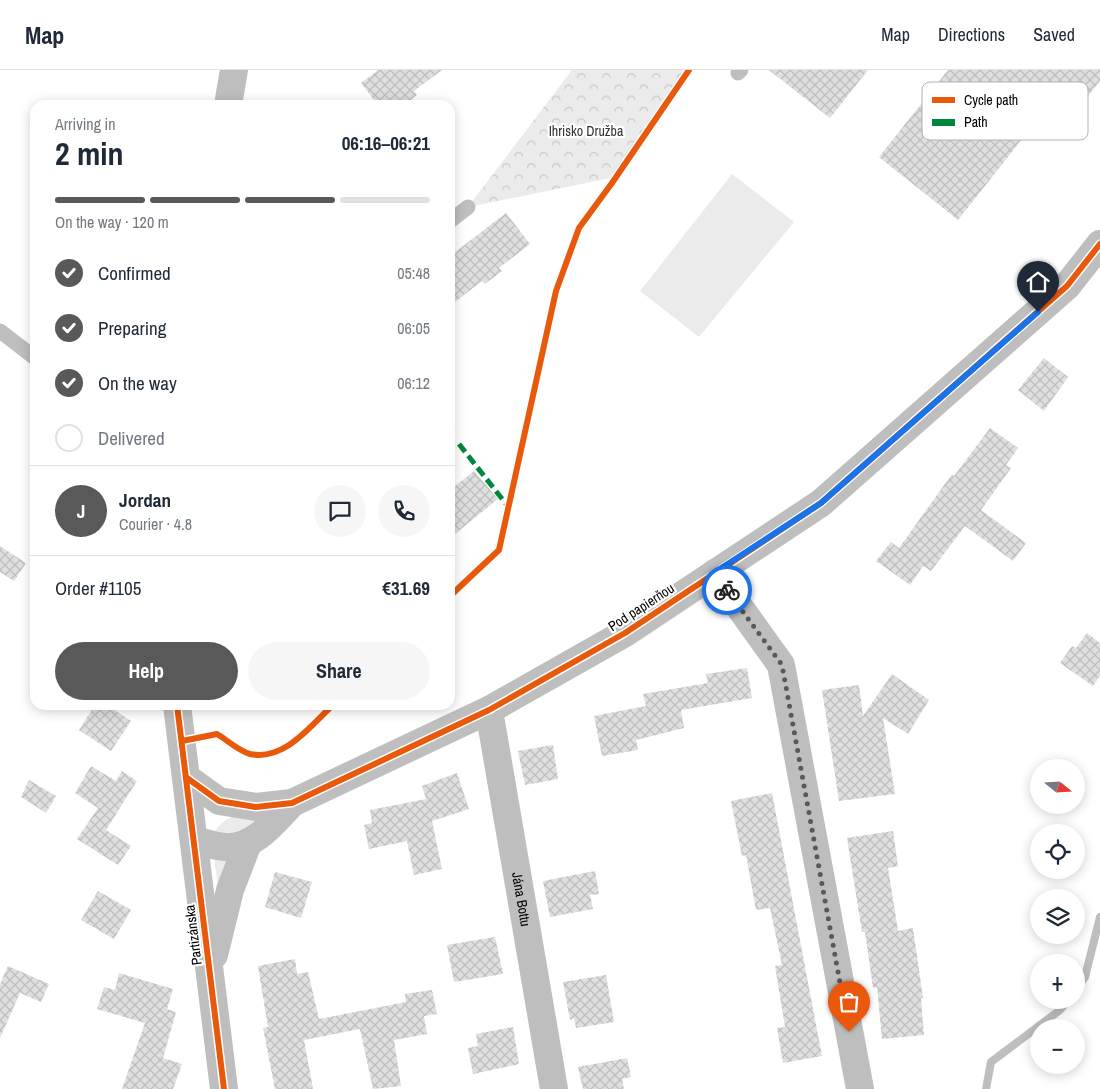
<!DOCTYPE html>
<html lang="en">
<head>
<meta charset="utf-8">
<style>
  :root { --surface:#fff; --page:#f6f6f7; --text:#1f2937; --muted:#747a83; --line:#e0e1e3; --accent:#595959 }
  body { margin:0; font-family:"Archivo Narrow",sans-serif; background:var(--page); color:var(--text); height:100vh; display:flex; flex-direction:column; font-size:19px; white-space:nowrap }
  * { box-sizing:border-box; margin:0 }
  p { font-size:16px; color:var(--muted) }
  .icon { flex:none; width:28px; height:28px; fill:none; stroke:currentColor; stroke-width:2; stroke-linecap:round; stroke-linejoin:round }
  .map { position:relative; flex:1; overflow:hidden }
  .side { position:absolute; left:30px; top:30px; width:425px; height:610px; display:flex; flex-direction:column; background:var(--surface); border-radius:15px; box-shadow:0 2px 12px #0003 }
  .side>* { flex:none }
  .needle { width:32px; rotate:108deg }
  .fabs { position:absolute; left:1030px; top:689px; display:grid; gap:10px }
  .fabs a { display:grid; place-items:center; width:55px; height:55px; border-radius:50%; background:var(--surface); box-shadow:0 2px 12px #0003; font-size:25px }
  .pin { position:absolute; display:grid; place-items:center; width:42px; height:42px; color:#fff; margin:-51px -21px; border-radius:50% 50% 50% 0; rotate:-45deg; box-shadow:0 0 5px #0007 }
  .pin .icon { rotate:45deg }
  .courier { position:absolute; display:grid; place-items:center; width:50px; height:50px; margin:-25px; border:4px solid #1a73e8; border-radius:50%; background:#fff; color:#222; box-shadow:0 1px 6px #0007 }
  .headline em { font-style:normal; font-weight:700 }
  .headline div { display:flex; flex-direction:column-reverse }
  .headline { display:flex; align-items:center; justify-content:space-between; height:85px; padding:0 25px }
  h1 { font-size:32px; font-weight:700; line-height:38px }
  .bar { display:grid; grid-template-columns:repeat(4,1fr); gap:8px 5px; align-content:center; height:60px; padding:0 25px }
  .bar i { height:6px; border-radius:4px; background:var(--line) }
  .bar .active { background:var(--accent) }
  .bar p { grid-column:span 4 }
  .line { display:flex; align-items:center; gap:12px; padding:0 25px; border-top:1px solid var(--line) }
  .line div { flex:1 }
  .round { display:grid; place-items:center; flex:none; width:52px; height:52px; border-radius:26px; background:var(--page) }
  ol { padding:0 25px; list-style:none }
  li { display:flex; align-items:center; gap:15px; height:55px }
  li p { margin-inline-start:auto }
  li .icon { padding:5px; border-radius:50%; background:var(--accent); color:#fff; stroke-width:4 }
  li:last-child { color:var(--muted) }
  li i { width:28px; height:28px; border:2px solid var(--line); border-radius:50% }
  .primary-button { display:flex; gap:10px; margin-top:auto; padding:10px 25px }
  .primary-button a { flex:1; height:58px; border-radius:30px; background:var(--accent); color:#fff; font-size:20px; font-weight:700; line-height:58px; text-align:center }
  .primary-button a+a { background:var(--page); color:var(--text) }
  header { display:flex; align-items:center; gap:30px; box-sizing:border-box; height:70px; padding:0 25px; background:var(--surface); border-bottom:1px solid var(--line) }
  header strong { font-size:24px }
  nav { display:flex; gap:28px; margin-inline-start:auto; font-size:18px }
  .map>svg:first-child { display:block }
</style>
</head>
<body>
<header>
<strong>Map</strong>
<nav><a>Map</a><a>Directions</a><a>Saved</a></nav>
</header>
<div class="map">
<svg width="1100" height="1019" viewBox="0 0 1100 1019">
  <defs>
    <pattern id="forest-crowns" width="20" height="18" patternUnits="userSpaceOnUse" patternTransform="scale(1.25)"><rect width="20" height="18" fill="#ebebeb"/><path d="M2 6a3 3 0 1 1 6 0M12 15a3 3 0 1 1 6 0" fill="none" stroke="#c8c8c8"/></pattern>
    <pattern id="building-cross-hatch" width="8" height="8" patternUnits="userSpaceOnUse" patternTransform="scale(1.25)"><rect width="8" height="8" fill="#dfdfdf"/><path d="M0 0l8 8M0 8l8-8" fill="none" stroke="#bebebe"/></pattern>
  </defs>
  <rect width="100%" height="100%" fill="#fff"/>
  <g fill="#ebebeb">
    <polygon points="732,104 794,152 699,267 640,221"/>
    <path d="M249,743L257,752C242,760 232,766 215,761C225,748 233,745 249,743Z"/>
    <polygon points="231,785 218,817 214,787"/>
  </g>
  <polygon fill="url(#forest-crowns)" points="572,0 689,0 611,108 468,137"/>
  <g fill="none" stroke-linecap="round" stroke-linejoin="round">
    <g stroke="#bebebe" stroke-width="8">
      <polyline points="1076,919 1085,907 1100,847"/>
      <polyline points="986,1019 991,992 1060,940 1068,930"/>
    </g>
  </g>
  <g fill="url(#building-cross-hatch)">
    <polygon points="378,0 442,0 414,21 417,25 404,35 378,35 361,13"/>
    <polygon points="769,0 868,0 830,48"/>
    <polygon points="948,0 1100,0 1100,11 1076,41 1061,29 1047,47 1042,44 958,150 879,87"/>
    <polygon points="506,143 530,174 499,198 502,201 485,214 482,211 450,236 450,186"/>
    <polygon points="1044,288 1068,307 1044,341 1018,320"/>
    <polygon points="990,358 1018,378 1006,395 1011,398 981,440 1026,473 1013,491 965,456 931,501 923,496 910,515 876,491 891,472 899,478 952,404 954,406"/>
    <polygon points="474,401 498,429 450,468 450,420"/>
    <polygon points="0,476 26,493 14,511 0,502"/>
    <polygon points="1087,563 1100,573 1100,606 1093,616 1060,593 1072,576 1076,578"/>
    <polygon points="747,598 752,628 681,640 684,658 636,670 638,680 602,686 594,646 646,636 643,624 708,613 706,604"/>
    <polygon points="892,604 929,630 908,664 883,648 895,724 839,731 822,620 859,615 863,646"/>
    <polygon points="95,635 107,635 131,651 111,681 79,660"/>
    <polygon points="553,675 558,709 525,715 518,681"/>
    <polygon points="91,696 116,711 122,701 137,711 106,760 131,776 118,795 77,769 98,738 75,723"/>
    <polygon points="457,703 469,739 432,751 442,799 414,805 407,771 369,779 364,755 372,753 370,740 426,729 422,716"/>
    <polygon points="29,710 56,726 46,743 21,727"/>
    <polygon points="772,723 822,986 783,993 777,958 785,957 775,896 782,895 770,838 756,840 746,785 742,786 731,731"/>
    <polygon points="893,761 898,796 888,798 898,861 913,858 923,928 921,928 924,965 882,969 877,917 873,918 865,862 862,862 847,768"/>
    <polygon points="595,801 599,824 590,825 593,839 550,847 543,811"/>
    <polygon points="275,802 312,812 301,848 265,837"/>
    <polygon points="98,821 131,840 114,869 81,850"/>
    <polygon points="495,867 503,904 454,912 447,875"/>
    <polygon points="295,889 297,904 308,902 319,949 406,932 405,924 432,920 437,944 424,946 427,964 394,970 401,1016 373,1019 360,959 304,970 313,1019 275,1019 263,958 268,957 258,896"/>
    <polygon points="8,896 49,914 41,932 20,923 0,968 0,914"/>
    <polygon points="119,903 173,919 167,939 176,942 163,988 182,994 173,1019 122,1019 145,953 97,939 104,917 115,920"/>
    <polygon points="606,905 614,952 576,958 574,948 570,950 563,912"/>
    <polygon points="513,957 519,994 473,1004 468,978 478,976 476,964"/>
    <polygon points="627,988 631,1007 622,1009 624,1019 583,1019 578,997"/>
  </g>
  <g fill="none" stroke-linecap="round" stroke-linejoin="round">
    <g stroke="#bebebe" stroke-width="15">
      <polyline points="738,3 741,0"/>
      <polyline points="450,151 468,137"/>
      <polyline points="0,261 35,288"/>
    </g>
    <g stroke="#bebebe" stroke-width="28">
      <polyline points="228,35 234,0"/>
      <polyline points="715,503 781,595 860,1019"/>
      <polyline points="177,635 224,1019"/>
      <path id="s1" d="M489,640L554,1019"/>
      <polyline points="187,708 219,731 256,737 292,733 489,640 625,563 821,433 1067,216 1100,174"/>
      <path d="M194,770C204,773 215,776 225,777C254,779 274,752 292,733"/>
      <polyline points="214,885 230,820 248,773"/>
    </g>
    <polyline stroke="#00873e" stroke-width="5" stroke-dasharray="10 5" stroke-linecap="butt" points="459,374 510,439"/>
    <g stroke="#fff" stroke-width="9">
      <g id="cycleway">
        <polyline points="450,526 499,480 556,221 579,158 612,113 689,0"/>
        <polyline points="177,635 224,1019"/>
        <path d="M182,671L217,664C227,670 239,681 250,684C285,691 310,656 333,635"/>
        <polyline points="187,708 219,731 256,737 292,733 489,640 625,563 821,433 1067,216 1100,174"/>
      </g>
    </g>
    <use href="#cycleway" stroke="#e8590c" stroke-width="6"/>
  </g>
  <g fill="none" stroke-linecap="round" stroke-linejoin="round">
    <polyline stroke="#595959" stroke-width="5" stroke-dasharray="0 9" points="727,520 782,595 849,962"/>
    <polyline stroke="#1a73e8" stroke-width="6" points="727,520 714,503 821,433 1038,242"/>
  </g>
  <g text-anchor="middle" stroke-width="4.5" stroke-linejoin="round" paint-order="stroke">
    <g font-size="14" fill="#323232" stroke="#fff">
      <text x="586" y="66">Ihrisko Družba</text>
    </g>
    <g font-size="14" fill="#000" stroke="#fff">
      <text transform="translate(641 537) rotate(-33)" y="5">Pod papierňou</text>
      <text dy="5" stroke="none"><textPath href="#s1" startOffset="192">Jána Bottu</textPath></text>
      <text transform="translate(193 865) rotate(-97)" y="5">Partizánska</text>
    </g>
  </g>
  <rect x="922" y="12" width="166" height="58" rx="8" fill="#fff" stroke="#b2b2b2" stroke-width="1"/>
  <rect x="932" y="27" width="23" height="6" fill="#e8590c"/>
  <rect x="932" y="49" width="23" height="7" fill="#00873e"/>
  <g font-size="14" fill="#000">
    <text x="964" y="35">Cycle path</text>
    <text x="964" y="57">Path</text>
  </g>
</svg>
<div class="fabs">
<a><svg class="needle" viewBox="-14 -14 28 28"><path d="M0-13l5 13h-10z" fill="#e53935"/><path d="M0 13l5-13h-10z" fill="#747a83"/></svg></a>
<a><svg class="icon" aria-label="locate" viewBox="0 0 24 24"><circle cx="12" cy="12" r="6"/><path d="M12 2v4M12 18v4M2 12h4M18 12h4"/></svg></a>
<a><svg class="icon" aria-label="layers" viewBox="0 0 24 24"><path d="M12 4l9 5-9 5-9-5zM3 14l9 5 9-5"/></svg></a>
<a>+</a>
<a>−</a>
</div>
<div class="pin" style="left:849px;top:962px;background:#ea580c"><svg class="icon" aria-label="bag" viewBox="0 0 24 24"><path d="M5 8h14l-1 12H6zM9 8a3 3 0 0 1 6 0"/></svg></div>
<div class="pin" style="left:1038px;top:242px;background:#1f2937"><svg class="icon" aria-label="home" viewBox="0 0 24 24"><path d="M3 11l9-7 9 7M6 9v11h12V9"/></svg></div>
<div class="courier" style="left:727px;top:520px"><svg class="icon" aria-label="bike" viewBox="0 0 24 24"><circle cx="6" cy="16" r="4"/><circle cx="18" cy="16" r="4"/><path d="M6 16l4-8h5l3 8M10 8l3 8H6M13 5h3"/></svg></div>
<section class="side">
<div class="headline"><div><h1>2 min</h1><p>Arriving in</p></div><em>06:16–06:21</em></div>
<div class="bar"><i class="active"></i><i class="active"></i><i class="active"></i><i></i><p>On the way · 120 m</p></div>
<ol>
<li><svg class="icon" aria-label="check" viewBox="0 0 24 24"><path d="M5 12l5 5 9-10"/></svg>Confirmed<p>05:48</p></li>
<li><svg class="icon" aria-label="check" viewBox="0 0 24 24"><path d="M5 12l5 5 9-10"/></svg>Preparing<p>06:05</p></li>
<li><svg class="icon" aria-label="check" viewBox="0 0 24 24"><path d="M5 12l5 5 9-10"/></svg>On the way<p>06:12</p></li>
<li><i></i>Delivered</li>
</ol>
<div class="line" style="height:90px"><b class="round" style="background:var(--accent);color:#fff">J</b><div><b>Jordan</b><p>Courier · 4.8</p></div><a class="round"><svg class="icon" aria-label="chat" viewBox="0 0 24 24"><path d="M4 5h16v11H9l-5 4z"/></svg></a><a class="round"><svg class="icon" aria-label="phone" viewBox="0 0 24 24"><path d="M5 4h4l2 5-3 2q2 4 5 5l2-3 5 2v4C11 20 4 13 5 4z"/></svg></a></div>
<div class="line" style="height:65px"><div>Order #1105</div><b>€31.69</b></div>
<div class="primary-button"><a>Help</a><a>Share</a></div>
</section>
</div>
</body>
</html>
